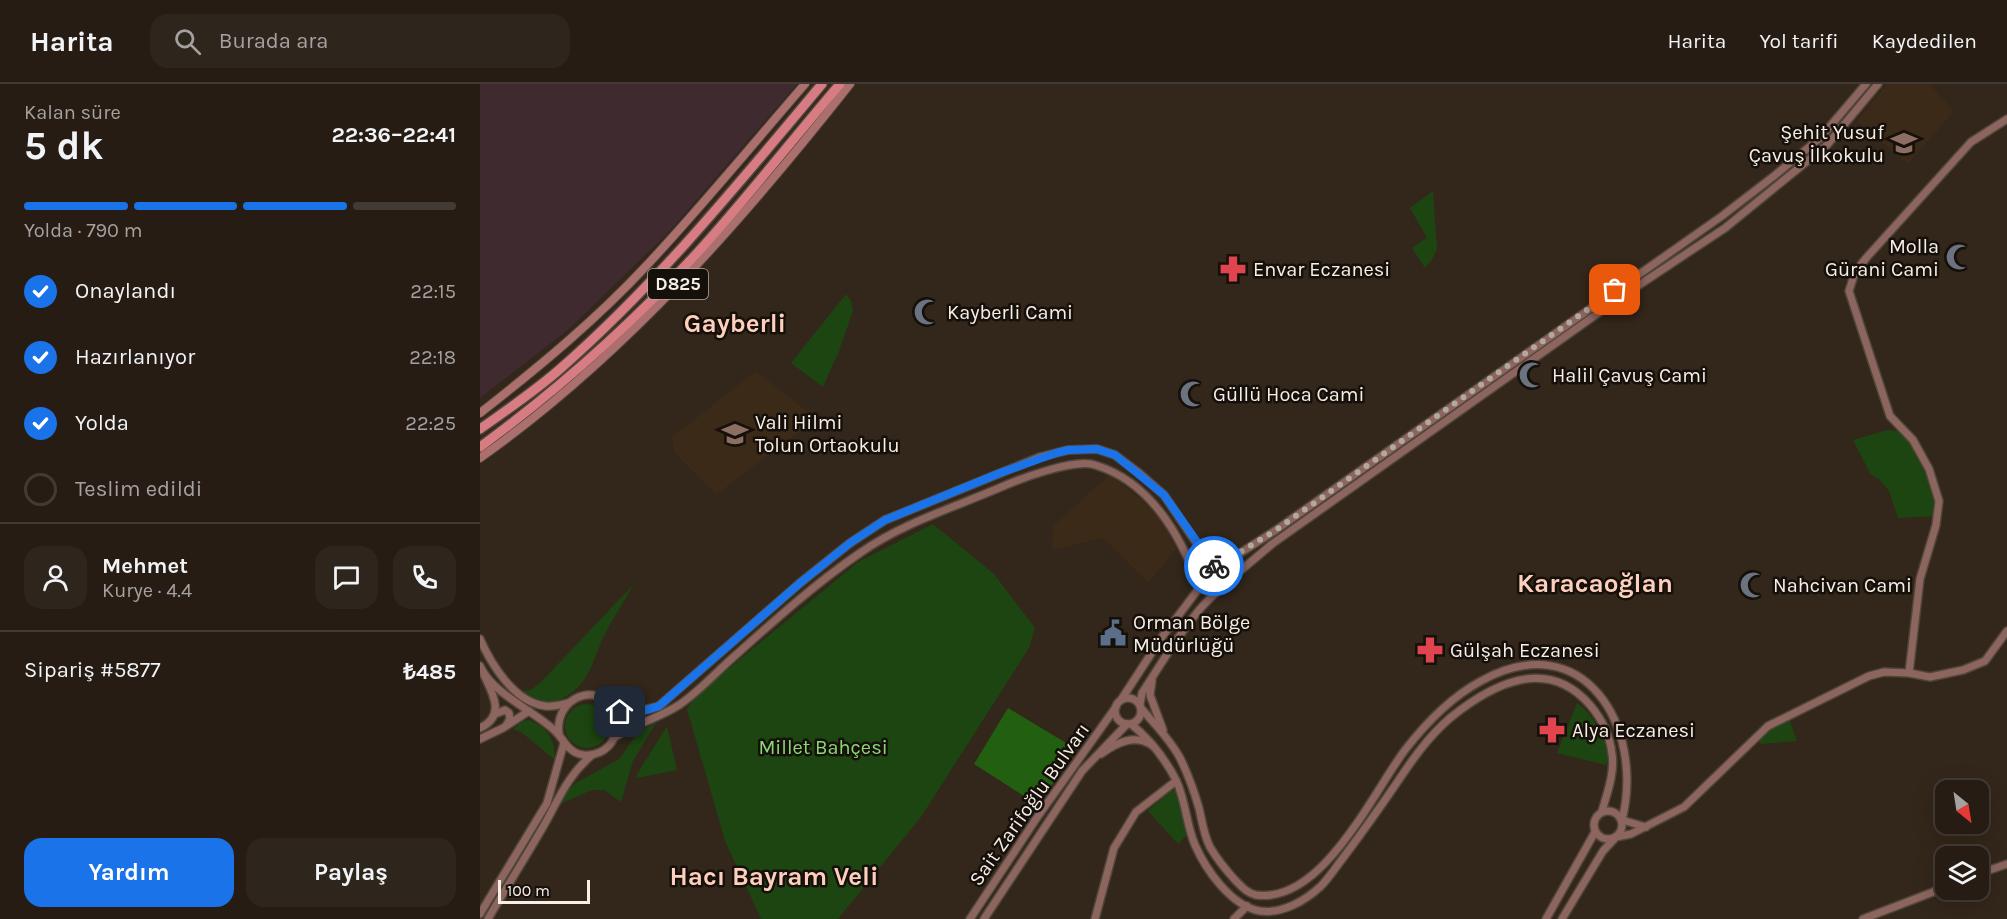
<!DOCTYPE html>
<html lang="tr">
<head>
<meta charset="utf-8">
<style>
  :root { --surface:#261c14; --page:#2e251d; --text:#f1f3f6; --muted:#a4a1a0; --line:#423a34; --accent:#1a73e8 }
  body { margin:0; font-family:Karla,sans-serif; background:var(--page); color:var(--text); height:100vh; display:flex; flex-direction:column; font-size:22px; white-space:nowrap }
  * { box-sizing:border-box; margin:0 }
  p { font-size:20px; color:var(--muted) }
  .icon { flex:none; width:33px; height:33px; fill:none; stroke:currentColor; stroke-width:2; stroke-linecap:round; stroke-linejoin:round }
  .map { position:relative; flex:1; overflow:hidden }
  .sheet { display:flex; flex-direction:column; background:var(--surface); width:480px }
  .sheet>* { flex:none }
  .needle { width:39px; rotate:150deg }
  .controls { position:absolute; left:1455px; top:696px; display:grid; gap:12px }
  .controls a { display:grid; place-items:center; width:54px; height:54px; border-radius:12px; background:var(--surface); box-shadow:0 6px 24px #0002,0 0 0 2px var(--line); font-size:30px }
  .scale { position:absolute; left:18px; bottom:15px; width:92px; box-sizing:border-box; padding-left:6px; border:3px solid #f7eee6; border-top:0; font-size:16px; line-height:21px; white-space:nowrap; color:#f7eee6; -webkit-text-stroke:4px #16100b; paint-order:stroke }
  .pin { position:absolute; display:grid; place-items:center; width:51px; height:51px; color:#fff; margin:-26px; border-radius:12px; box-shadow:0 3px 9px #0006 }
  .courier { position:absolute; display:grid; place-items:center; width:60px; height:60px; margin:-30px; border:4px solid #1a73e8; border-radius:50%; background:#fff; color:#222; box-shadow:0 2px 8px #0007 }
  .summary em { font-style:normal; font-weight:700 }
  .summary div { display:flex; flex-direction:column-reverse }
  .summary { display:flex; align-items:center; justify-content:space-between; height:102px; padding:0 24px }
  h1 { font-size:39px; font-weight:700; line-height:45px }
  .bar { display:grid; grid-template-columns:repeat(4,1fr); gap:9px 6px; align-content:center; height:72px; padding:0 24px }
  .bar i { height:8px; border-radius:4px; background:var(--line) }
  .bar .active { background:var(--accent) }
  .bar p { grid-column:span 4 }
  .line { display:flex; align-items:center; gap:15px; padding:0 24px; border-top:2px solid var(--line) }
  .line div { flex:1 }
  .round { display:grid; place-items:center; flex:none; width:63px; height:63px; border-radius:18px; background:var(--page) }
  ol { padding:0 24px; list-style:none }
  li { display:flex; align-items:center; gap:18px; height:66px }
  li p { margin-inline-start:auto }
  li .icon { padding:6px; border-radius:50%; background:var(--accent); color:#fff; stroke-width:4 }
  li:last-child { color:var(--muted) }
  li i { width:33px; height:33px; border:3px solid var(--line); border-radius:50% }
  .primary-button { display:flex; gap:12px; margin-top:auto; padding:12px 24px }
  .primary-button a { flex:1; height:69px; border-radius:18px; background:var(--accent); color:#fff; font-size:24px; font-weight:700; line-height:69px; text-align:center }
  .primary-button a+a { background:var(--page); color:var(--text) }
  header { display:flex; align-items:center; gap:36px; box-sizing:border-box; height:84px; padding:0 30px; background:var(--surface); border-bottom:2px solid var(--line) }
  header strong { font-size:28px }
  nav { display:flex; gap:33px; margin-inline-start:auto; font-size:21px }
  .search { width:420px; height:54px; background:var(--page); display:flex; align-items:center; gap:15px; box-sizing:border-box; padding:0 21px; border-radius:18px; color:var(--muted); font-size:22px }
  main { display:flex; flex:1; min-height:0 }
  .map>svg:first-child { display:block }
</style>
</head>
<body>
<header>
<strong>Harita</strong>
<div class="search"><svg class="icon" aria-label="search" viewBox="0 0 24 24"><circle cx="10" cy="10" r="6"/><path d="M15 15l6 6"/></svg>Burada ara</div>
<nav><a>Harita</a><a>Yol tarifi</a><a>Kaydedilen</a></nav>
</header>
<main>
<section class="sheet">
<div class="summary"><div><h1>5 dk</h1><p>Kalan süre</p></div><em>22:36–22:41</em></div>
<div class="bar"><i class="active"></i><i class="active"></i><i class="active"></i><i></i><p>Yolda · 790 m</p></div>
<ol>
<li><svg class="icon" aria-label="check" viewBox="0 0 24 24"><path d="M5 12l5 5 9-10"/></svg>Onaylandı<p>22:15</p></li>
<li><svg class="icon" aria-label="check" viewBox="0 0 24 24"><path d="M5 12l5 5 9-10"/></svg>Hazırlanıyor<p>22:18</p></li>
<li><svg class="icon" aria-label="check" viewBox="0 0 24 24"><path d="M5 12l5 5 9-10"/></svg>Yolda<p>22:25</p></li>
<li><i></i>Teslim edildi</li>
</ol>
<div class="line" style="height:108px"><a class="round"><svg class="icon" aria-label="person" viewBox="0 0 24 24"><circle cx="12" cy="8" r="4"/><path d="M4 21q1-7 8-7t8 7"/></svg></a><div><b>Mehmet</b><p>Kurye · 4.4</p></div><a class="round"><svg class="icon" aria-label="chat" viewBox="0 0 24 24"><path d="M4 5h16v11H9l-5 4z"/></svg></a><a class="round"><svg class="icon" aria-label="phone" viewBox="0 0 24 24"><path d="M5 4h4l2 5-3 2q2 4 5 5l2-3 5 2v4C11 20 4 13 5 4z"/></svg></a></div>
<div class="line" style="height:78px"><div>Sipariş #5877</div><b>₺485</b></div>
<div class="primary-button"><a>Yardım</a><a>Paylaş</a></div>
</section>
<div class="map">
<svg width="1527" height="835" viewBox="0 0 1527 835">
  <rect width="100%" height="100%" fill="#33261a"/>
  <g fill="#3c2a19">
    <polygon points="1407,0 1449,0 1474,27 1428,80 1377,37"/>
    <polygon points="276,287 332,331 319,348 236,411 194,368 192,353"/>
    <polygon points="629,391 662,416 682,437 696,465 669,498 623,454 572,466 573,442"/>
  </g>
  <polygon fill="#3e2a2f" points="0,0 317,0 187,150 88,246 0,314"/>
  <g fill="#1d4511">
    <polygon points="953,107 957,165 953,174 945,184 932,164 947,154 930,124"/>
    <polygon points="366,210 371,217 373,227 359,267 343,303 311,279"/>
    <polygon points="1407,346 1417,347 1426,353 1437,369 1456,418 1455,432 1418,434 1409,407 1399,395 1391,391 1373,356"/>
    <polygon points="453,440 514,490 555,544 549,564 441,733 358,835 281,835 245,757 207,625 215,612 378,478"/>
    <path d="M154,500C145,516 134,532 126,548C113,573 111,599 85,613C66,624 59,619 43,607L51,606L61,598Z"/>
    <path d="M1097,619C1112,628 1133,663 1126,681L1077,669Z"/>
    <circle cx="107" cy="642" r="22"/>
    <polygon points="1309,635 1317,657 1280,660 1279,656 1290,646"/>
    <path d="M49,636C69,644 75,656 75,676L41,648L33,645L43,637Z"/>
    <polygon points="177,637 153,677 141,718 124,706 112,706 80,720 87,707 96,699 139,675 157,650"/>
    <polygon points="187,642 197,686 157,694 157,690"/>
    <polygon points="696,706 701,715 708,750 698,760 668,727 690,707"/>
  </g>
  <polygon fill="#235f10" points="528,624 596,665 558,721 494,680"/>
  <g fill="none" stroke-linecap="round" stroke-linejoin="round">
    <g stroke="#50453a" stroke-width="10">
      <g id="secondary">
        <path d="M0,555C11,580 34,618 65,622C73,623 80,621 88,619"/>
        <path d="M0,582C13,610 51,625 73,645C83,653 86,666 99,670C113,674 128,667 134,654C138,646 139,635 134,627C118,596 74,613 79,650"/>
        <polyline points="1429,589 1440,495 1456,441 1459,417 1449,385 1433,356 1410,332 1369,207 1375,188 1387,173 1491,58 1527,35"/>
        <polyline points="672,597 670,611 683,646"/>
        <circle cx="648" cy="627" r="13"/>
        <polyline points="641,616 682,553 720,503 726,491 796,446 1242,132 1294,92 1340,54 1386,0"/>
        <path d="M660,620L662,609C681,580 698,551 720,525C741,501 768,481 792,460L1141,213L1245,144L1347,61L1398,0"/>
        <path d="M131,623L148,630L179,622L320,499L370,459L405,436L560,373L588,366L617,365L635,371L659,389L684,411L730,479C739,485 744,493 740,503"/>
        <path d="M661,624C674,640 690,655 700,674C708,690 714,707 719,724C722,737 724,752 730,763C737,775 746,786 755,796C762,803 767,809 776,811C842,820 892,710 925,666C946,639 971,613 1001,597C1104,540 1165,643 1142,736L1166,743"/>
        <polyline points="15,630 25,626 29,629 30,635 27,640"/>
        <path d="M651,640C671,656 684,673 696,696C706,717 706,740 715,761C726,786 751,822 780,827C802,830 825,817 841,802C849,794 856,783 863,774C881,750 899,725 916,700C932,676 948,653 970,634C1013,599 1067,572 1110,621C1121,634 1130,652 1132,670C1135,688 1127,710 1122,727"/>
        <path d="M0,644C26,632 13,610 4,591"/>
        <path d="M135,653C155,640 179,634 199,621C220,607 238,586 257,570C296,535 336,499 380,469C421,440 472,424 519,404C539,395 595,374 615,381C671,398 700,451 720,503L727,507L739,505"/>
        <polyline points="0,655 23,644 49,627"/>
        <path d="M621,670C636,659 655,649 673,662"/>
        <circle cx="1128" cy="741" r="14"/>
        <polyline points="1498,790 1527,780"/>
        <polyline points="0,830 67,719 84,659"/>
        <path d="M8,835C26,804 45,774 63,743C79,715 87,692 112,671"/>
        <polyline points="490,835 556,735 636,623"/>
        <polyline points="504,835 602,687 647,640"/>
        <polyline points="615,835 634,764 656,728 696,697"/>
        <polyline points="754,835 767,822"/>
        <polyline points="1066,835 1115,748"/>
        <polyline points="1082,835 1123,767 1136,753 1151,750 1204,723 1288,642 1389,592 1404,588 1429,589 1450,593 1483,586 1505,577 1527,547"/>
        <polyline points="1383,835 1466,803"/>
      </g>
    </g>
    <g stroke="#50453a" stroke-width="10">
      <g id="primary">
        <path d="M0,329C59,283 117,235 168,180C222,122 273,60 325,0"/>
        <path d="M0,374C144,272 261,138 370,0"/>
      </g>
    </g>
    <g stroke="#50453a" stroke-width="12">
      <g id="highway">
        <path d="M0,345C27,326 55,307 80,285C177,200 259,99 342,0"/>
        <path d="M0,363C79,305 152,240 218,168C267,114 312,56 360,0"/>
      </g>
    </g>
    <use href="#secondary" stroke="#8b655e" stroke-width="7"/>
    <use href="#primary" stroke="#ab6f6d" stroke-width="8"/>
    <use href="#highway" stroke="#d77c82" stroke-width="9"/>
  </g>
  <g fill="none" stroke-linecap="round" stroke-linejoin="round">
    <polyline stroke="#b2a89f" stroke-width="6" stroke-dasharray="0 10.8" points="734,482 736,483 796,446 1135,206"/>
    <path stroke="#1a73e8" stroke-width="8" d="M140,628C154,631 166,626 179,622L320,499L370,459L405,436L520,389L576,369L588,366L617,365L635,371L684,411L734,482"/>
  </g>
  <defs>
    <g id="school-bare" transform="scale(2.07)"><path d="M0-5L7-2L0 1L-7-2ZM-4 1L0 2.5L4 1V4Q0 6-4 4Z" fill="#8d6e63" stroke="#16100b" stroke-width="2.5" paint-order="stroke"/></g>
    <g id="mosque-bare" transform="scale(2.07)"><path d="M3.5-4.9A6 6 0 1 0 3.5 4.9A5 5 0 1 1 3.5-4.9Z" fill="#6b7280" stroke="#16100b" stroke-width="2.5" paint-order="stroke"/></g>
    <g id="pharmacy-bare" transform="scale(2.07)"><path d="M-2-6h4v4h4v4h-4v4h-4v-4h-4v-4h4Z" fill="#e0444e" stroke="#16100b" stroke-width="2.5" paint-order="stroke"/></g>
    <g id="civic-bare" transform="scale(2.07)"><path d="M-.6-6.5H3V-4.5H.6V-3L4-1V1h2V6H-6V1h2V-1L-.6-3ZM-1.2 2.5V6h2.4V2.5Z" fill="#5c6f8a" stroke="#16100b" stroke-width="2.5" paint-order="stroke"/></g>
  </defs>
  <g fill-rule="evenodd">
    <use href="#school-bare" x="1424" y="59"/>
    <use href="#mosque-bare" x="1479" y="173"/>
    <use href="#pharmacy-bare" x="753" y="185"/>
    <use href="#mosque-bare" x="447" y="228"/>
    <use href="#mosque-bare" x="1052" y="291"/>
    <use href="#mosque-bare" x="713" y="310"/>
    <use href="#school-bare" x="255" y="350"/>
    <use href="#mosque-bare" x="1273" y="501"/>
    <use href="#civic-bare" x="633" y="549"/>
    <use href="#pharmacy-bare" x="950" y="566"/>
    <use href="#pharmacy-bare" x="1072" y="646"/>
  </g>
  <g text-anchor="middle" stroke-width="5" stroke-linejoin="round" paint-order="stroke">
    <rect fill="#16100b" stroke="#b4aba4" stroke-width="1.5" x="168" y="185" width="60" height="30" rx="4.5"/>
    <g font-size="18" font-weight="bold" fill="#f7eee6">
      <text x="198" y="206">D825</text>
    </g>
    <g font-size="20" fill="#f7eee6" stroke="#16100b" text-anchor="start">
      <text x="1404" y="55" text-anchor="end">Şehit Yusuf<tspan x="1404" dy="23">Çavuş İlkokulu</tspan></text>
      <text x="1459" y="169" text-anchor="end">Molla<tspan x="1459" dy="23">Gürani Cami</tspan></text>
      <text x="773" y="192">Envar Eczanesi</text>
      <text x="467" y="235">Kayberli Cami</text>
      <text x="1072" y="298">Halil Çavuş Cami</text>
      <text x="733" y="317">Güllü Hoca Cami</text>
      <text x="275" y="345">Vali Hilmi<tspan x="275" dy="23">Tolun Ortaokulu</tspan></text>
      <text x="1293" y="508">Nahcivan Cami</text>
      <text x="653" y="545">Orman Bölge<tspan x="653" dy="23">Müdürlüğü</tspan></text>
      <text x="970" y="573">Gülşah Eczanesi</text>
      <text x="1092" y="653">Alya Eczanesi</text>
    </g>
    <g font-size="20" fill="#89d975" stroke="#16100b">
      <text x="343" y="670">Millet Bahçesi</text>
    </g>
    <g font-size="20" fill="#f7eee6" stroke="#16100b">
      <text transform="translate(549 720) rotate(-55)" y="7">Sait Zarifoğlu Bulvarı</text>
    </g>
    <g font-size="26" font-weight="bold" fill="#fecfbc" stroke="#16100b">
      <text x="255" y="248">Gayberli</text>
      <text x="1115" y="508">Karacaoğlan</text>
      <text x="294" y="801">Hacı Bayram Veli</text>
    </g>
  </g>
</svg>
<div class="controls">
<a><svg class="needle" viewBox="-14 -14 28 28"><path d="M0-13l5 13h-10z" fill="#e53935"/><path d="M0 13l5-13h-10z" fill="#a4a1a0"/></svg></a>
<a><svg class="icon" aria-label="layers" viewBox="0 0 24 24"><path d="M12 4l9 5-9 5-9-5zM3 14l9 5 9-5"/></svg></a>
</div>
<div class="scale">100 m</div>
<div class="pin" style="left:1135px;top:206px;background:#ea580c"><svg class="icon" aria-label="bag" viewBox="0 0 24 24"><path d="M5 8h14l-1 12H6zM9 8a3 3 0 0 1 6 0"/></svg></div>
<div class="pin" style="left:140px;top:628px;background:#1f2937"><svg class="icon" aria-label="home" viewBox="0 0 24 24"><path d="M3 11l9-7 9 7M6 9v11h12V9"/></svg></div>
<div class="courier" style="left:734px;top:482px"><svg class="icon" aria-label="bike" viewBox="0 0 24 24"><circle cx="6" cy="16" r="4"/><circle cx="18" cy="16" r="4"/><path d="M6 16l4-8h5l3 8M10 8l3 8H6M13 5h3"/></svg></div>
</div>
</main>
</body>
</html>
